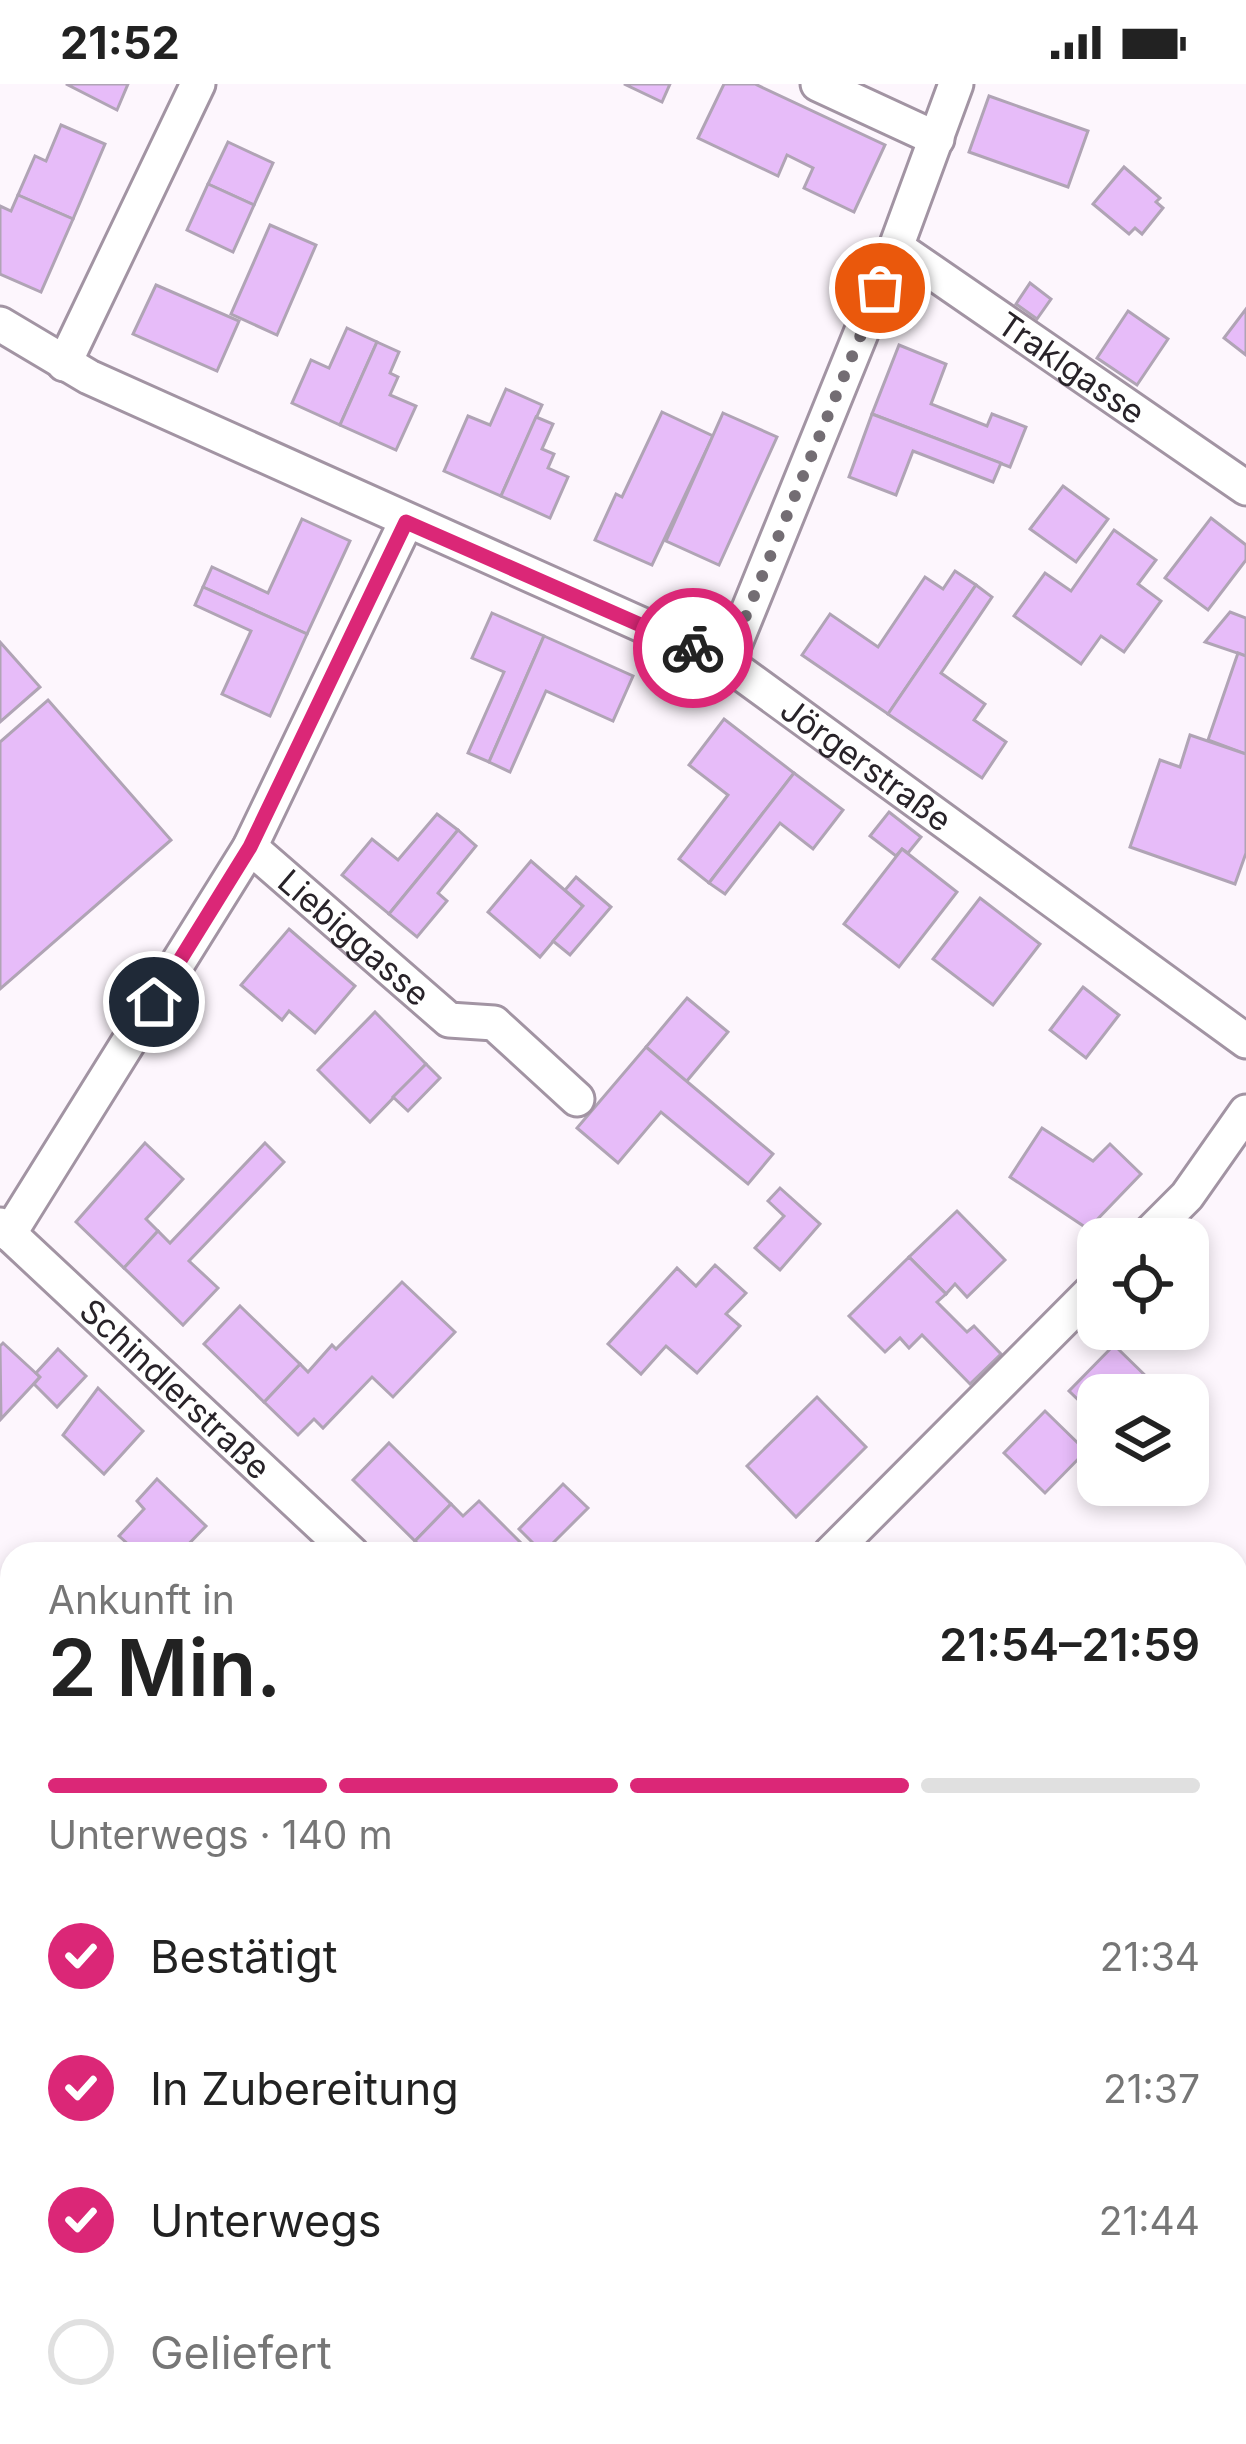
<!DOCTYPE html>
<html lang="de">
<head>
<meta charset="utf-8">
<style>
  :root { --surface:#fff; --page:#f6f6f6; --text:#222; --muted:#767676; --line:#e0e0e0; --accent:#db2777 }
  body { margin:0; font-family:Inter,sans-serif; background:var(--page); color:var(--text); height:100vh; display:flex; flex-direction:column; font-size:45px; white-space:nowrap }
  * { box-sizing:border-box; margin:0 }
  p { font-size:39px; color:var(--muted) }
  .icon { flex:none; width:66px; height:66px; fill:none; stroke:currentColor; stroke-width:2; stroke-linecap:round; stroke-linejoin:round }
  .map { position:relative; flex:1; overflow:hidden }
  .drawer { position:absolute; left:0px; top:1458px; width:1248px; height:903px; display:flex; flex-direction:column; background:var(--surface); border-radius:36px 36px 0 0; box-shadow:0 6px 18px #0003 }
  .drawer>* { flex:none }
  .fabs { position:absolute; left:1077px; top:1134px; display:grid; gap:24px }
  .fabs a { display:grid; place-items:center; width:132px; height:132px; border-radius:24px; background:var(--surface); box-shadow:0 6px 18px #0003; font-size:60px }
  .pin { position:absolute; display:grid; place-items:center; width:102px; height:102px; color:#fff; margin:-51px; border:6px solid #fff; border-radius:50%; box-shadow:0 3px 12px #0007 }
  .courier { position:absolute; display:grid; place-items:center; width:120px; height:120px; margin:-60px; border:9px solid #db2777; border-radius:50%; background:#fff; color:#222; box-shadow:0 3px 15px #0007 }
  .head em { font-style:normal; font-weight:600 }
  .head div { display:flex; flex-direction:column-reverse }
  .head { display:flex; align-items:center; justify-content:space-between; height:204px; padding:0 48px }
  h1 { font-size:78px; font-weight:600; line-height:90px }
  .bar { display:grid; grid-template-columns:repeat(4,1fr); gap:18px 12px; align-content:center; height:144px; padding:0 48px }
  .bar i { height:15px; border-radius:9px; background:var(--line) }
  .bar .on { background:var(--accent) }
  .bar p { grid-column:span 4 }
  ol { padding:0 48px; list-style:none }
  li { display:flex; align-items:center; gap:36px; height:132px }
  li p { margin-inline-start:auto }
  li .icon { padding:12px; border-radius:50%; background:var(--accent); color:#fff; stroke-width:4 }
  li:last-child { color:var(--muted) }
  li i { width:66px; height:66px; border:6px solid var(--line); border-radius:50% }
  .status { display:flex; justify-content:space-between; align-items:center; height:84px; padding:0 60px; background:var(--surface); direction:ltr }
  .status svg { height:33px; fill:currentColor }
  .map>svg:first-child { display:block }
</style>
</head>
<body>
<div class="status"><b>21:52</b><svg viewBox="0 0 49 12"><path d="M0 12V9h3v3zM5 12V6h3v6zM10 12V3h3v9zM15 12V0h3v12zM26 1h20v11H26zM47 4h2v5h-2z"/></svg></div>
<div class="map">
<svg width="1246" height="2360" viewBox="0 0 1246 2360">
  <rect width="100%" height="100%" fill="#fdf6fd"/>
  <g fill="#fce7fe">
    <polygon points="0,1632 12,1643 12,1884 0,1873"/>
    <polygon points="522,2349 786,2349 798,2360 535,2360"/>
  </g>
  <g fill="#d3edb6">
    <polygon points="0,1553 12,1564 12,1643 0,1632"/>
    <polygon points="0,1873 12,1884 12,1993 0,1981"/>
    <polygon points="446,2349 522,2349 534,2360 458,2360"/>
  </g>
  <g fill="#e7bcf9" stroke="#b0a4b5" stroke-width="3">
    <polygon points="66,0 128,0 117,26"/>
    <polygon points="624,0 670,0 662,18"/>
    <polygon points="724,0 755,0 885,61 854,128 804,104 813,84 787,71 778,92 698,54"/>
    <polygon points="989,12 1088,47 1068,103 969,68"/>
    <polygon points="61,41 105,60 73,135 18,111 35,72 46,77"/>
    <polygon points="228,58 273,79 254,121 208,100"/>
    <polygon points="1124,83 1160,114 1156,118 1163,124 1142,150 1135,144 1129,150 1093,120"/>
    <polygon points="208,100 254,121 233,168 187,146"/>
    <polygon points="18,111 73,135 41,208 0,190 0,122 11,127"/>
    <polygon points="270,141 316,161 277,251 231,230"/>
    <polygon points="1030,199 1051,215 1037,235 1016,220"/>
    <polygon points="156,201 239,237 217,287 133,250"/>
    <polygon points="1246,225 1246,271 1224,254"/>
    <polygon points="1128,227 1168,255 1137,301 1097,274"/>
    <polygon points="347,244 377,258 340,341 292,319 311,276 329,284"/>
    <polygon points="377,258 399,268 390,289 398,293 390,311 416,322 396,366 340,341"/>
    <polygon points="899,261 946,280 931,320 987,342 992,330 1026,343 1010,383 872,330"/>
    <polygon points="506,305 542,321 501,412 444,387 468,332 490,341"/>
    <polygon points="662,328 713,352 652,481 595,456 616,410 622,413"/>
    <polygon points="723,329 777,353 719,481 666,457"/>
    <polygon points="872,330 1001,379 993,398 913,367 896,411 849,393"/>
    <polygon points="536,333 553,340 542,365 554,370 548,384 568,393 550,434 501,412"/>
    <polygon points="1063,402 1108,435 1076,478 1030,445"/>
    <polygon points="1211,434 1246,461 1246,476 1208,526 1165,494"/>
    <polygon points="302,435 350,457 307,550 203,503 212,483 268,509"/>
    <polygon points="1114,446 1156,476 1138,500 1161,517 1124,568 1101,552 1081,580 1014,532 1045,489 1071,507"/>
    <polygon points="955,487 976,501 888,630 802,571 830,530 878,563 925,493 943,505"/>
    <polygon points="976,501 992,513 941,589 985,620 974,636 1006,658 982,694 888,630"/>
    <polygon points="203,503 307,550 270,632 222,610 251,547 195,521"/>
    <polygon points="1230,528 1246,534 1246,572 1205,558"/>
    <polygon points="492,529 544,552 489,678 468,669 504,588 472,574"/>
    <polygon points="544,552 633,592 613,637 546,607 510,688 489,678"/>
    <polygon points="0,558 40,603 0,638"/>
    <polygon points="1238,569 1246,572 1246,670 1208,656"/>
    <polygon points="48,616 171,756 0,905 0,658"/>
    <polygon points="724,635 794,689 709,799 679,775 728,711 689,681"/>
    <polygon points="1190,651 1246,670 1246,769 1235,800 1130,763 1160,676 1180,683"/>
    <polygon points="794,689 843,726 813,765 780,739 725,810 709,799"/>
    <polygon points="889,728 921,753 908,769 902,765 896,772 870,752"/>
    <polygon points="437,730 458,746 389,830 342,791 372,755 398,776"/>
    <polygon points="458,746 476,762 438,809 447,817 417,853 389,830"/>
    <polygon points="902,765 957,808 899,883 844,840"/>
    <polygon points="531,777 583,822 540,873 488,828"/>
    <polygon points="576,793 611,823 570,871 553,857 583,822 565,806"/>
    <polygon points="980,814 1040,860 993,921 933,875"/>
    <polygon points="289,845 355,902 315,949 289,927 282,936 241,901"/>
    <polygon points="1083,903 1119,931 1086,974 1050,946"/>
    <polygon points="687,914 728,948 686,998 646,963"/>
    <polygon points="375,928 426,980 370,1038 318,986"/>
    <polygon points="646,963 773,1070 748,1100 661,1028 618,1079 577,1044"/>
    <polygon points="426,980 440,994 408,1027 393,1013"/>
    <polygon points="1042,1044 1093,1077 1110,1060 1141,1090 1088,1145 1010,1093"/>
    <polygon points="145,1059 183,1095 146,1135 158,1147 124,1184 76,1138"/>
    <polygon points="265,1059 284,1078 189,1177 218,1204 183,1241 124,1184 158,1147 170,1159"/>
    <polygon points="780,1104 820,1140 780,1186 755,1164 784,1132 768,1117"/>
    <polygon points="957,1127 1005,1176 967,1213 955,1200 946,1210 909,1173"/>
    <polygon points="909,1173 946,1210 937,1218 967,1248 974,1242 1001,1270 970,1300 922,1251 909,1264 900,1254 885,1268 849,1232"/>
    <polygon points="715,1181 746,1209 726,1230 740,1242 697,1289 666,1262 641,1290 608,1260 677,1184 696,1202"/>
    <polygon points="402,1198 455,1248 393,1313 372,1293 323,1344 314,1335 298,1351 264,1318 300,1280 308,1288 332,1261 336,1265"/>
    <polygon points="240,1222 300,1280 264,1318 204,1260"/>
    <polygon points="3,1259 40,1293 1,1335 0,1262"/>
    <polygon points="1114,1261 1156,1302 1147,1311 1098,1311 1098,1335 1069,1307"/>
    <polygon points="58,1265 86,1292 57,1323 34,1300 40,1293 36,1289"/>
    <polygon points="98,1304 143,1347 104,1390 63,1351"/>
    <polygon points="817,1313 866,1363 796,1433 747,1382"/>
    <polygon points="1045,1327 1086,1367 1045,1409 1004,1369"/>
    <polygon points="389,1359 451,1420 415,1457 353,1396"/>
    <polygon points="157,1395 206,1442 179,1470 139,1470 119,1452 144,1425 137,1417"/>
    <polygon points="563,1400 588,1424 543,1469 519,1445"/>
    <polygon points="479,1417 522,1460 511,1470 428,1470 415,1457 451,1420 463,1432"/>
    <polygon points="1246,2058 1246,2094 1236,2086 1236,2070"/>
    <polygon points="0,2152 12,2161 12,2301 7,2309 0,2304"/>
    <polygon points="119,2349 191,2349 181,2360 125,2360"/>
  </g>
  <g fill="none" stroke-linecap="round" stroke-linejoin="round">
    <g stroke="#a294a3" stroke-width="39">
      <g id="street">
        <polyline points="818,0 937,55"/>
        <path id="s1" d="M896,163L1246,404"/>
        <path id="s2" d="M0,240L89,293L727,579L1246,957"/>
        <polyline points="64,280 198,0"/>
        <polyline points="727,579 896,163 956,0"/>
        <path id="s3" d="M250,763L449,936L494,939L577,1015"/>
        <path id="s4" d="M0,1141L352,1470"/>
        <polyline points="9,1150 250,763 406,438"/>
        <polyline points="1144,1155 1187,1112 1246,1028"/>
        <polyline points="830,1470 1098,1201"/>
        <polyline points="1236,1972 1246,1960"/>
        <polyline points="0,2045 12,2053"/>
        <polyline points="1236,2198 1246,2206"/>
        <polyline points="410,2349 421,2360"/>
        <polyline points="834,2349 845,2360"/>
        <polyline points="941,2349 954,2360"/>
        <polyline points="245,2360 254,2349"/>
      </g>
    </g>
    <use href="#street" stroke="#fff" stroke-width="33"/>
    <g stroke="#443f45" stroke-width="14">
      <g id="rail">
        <polyline points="0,1673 12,1684"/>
        <polyline points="0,1717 12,1728"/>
        <polyline points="0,1793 12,1804"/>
        <polyline points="0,1831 12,1842"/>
        <polyline points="569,2349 581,2360"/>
        <polyline points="610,2349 622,2360"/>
        <polyline points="693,2349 705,2360"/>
        <polyline points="738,2349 750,2360"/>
      </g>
    </g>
    <use href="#rail" stroke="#fff" stroke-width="9" stroke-dasharray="27" stroke-linecap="butt"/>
  </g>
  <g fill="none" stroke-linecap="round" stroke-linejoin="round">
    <polyline stroke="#736d73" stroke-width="12" stroke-dasharray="0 21.6" points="693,564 727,578 880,204"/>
    <polyline stroke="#db2777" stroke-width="15" points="154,918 250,763 406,438 693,564"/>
  </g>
  <g text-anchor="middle" stroke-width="9" stroke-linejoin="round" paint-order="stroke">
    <g font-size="33" fill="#282329" stroke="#fff">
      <text dy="12" stroke="none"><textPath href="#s1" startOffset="213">Traklgasse</textPath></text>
      <text dy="12" stroke="none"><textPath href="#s2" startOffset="975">Jörgerstraße</textPath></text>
      <text dy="12" stroke="none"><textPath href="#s3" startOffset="138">Liebiggasse</textPath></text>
      <text dy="12" stroke="none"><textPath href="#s4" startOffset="240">Schindlerstraße</textPath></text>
    </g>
  </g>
</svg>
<div class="fabs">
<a><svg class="icon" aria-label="locate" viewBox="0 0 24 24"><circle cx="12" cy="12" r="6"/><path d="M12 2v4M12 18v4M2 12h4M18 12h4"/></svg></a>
<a><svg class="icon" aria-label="layers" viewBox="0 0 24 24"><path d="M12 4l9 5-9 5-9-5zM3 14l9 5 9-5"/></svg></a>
</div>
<div class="pin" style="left:880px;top:204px;background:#ea580c"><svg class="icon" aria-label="bag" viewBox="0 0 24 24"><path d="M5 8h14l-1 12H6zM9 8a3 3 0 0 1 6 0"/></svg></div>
<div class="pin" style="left:154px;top:918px;background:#1f2937"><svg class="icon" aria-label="home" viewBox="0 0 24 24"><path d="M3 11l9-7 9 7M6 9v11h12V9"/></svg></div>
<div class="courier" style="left:693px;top:564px"><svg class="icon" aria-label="bike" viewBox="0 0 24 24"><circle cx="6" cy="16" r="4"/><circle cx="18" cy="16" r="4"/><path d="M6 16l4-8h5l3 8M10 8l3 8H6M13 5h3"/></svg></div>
<section class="drawer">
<div class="head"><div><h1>2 Min.</h1><p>Ankunft in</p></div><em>21:54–21:59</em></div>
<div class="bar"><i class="on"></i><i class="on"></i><i class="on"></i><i></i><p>Unterwegs · 140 m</p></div>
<ol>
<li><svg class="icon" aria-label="check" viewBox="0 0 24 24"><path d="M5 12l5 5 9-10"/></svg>Bestätigt<p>21:34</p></li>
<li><svg class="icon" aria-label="check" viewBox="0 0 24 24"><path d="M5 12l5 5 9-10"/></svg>In Zubereitung<p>21:37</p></li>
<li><svg class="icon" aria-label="check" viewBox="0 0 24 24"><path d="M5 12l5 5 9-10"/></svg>Unterwegs<p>21:44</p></li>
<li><i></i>Geliefert</li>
</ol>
</section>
</div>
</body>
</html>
